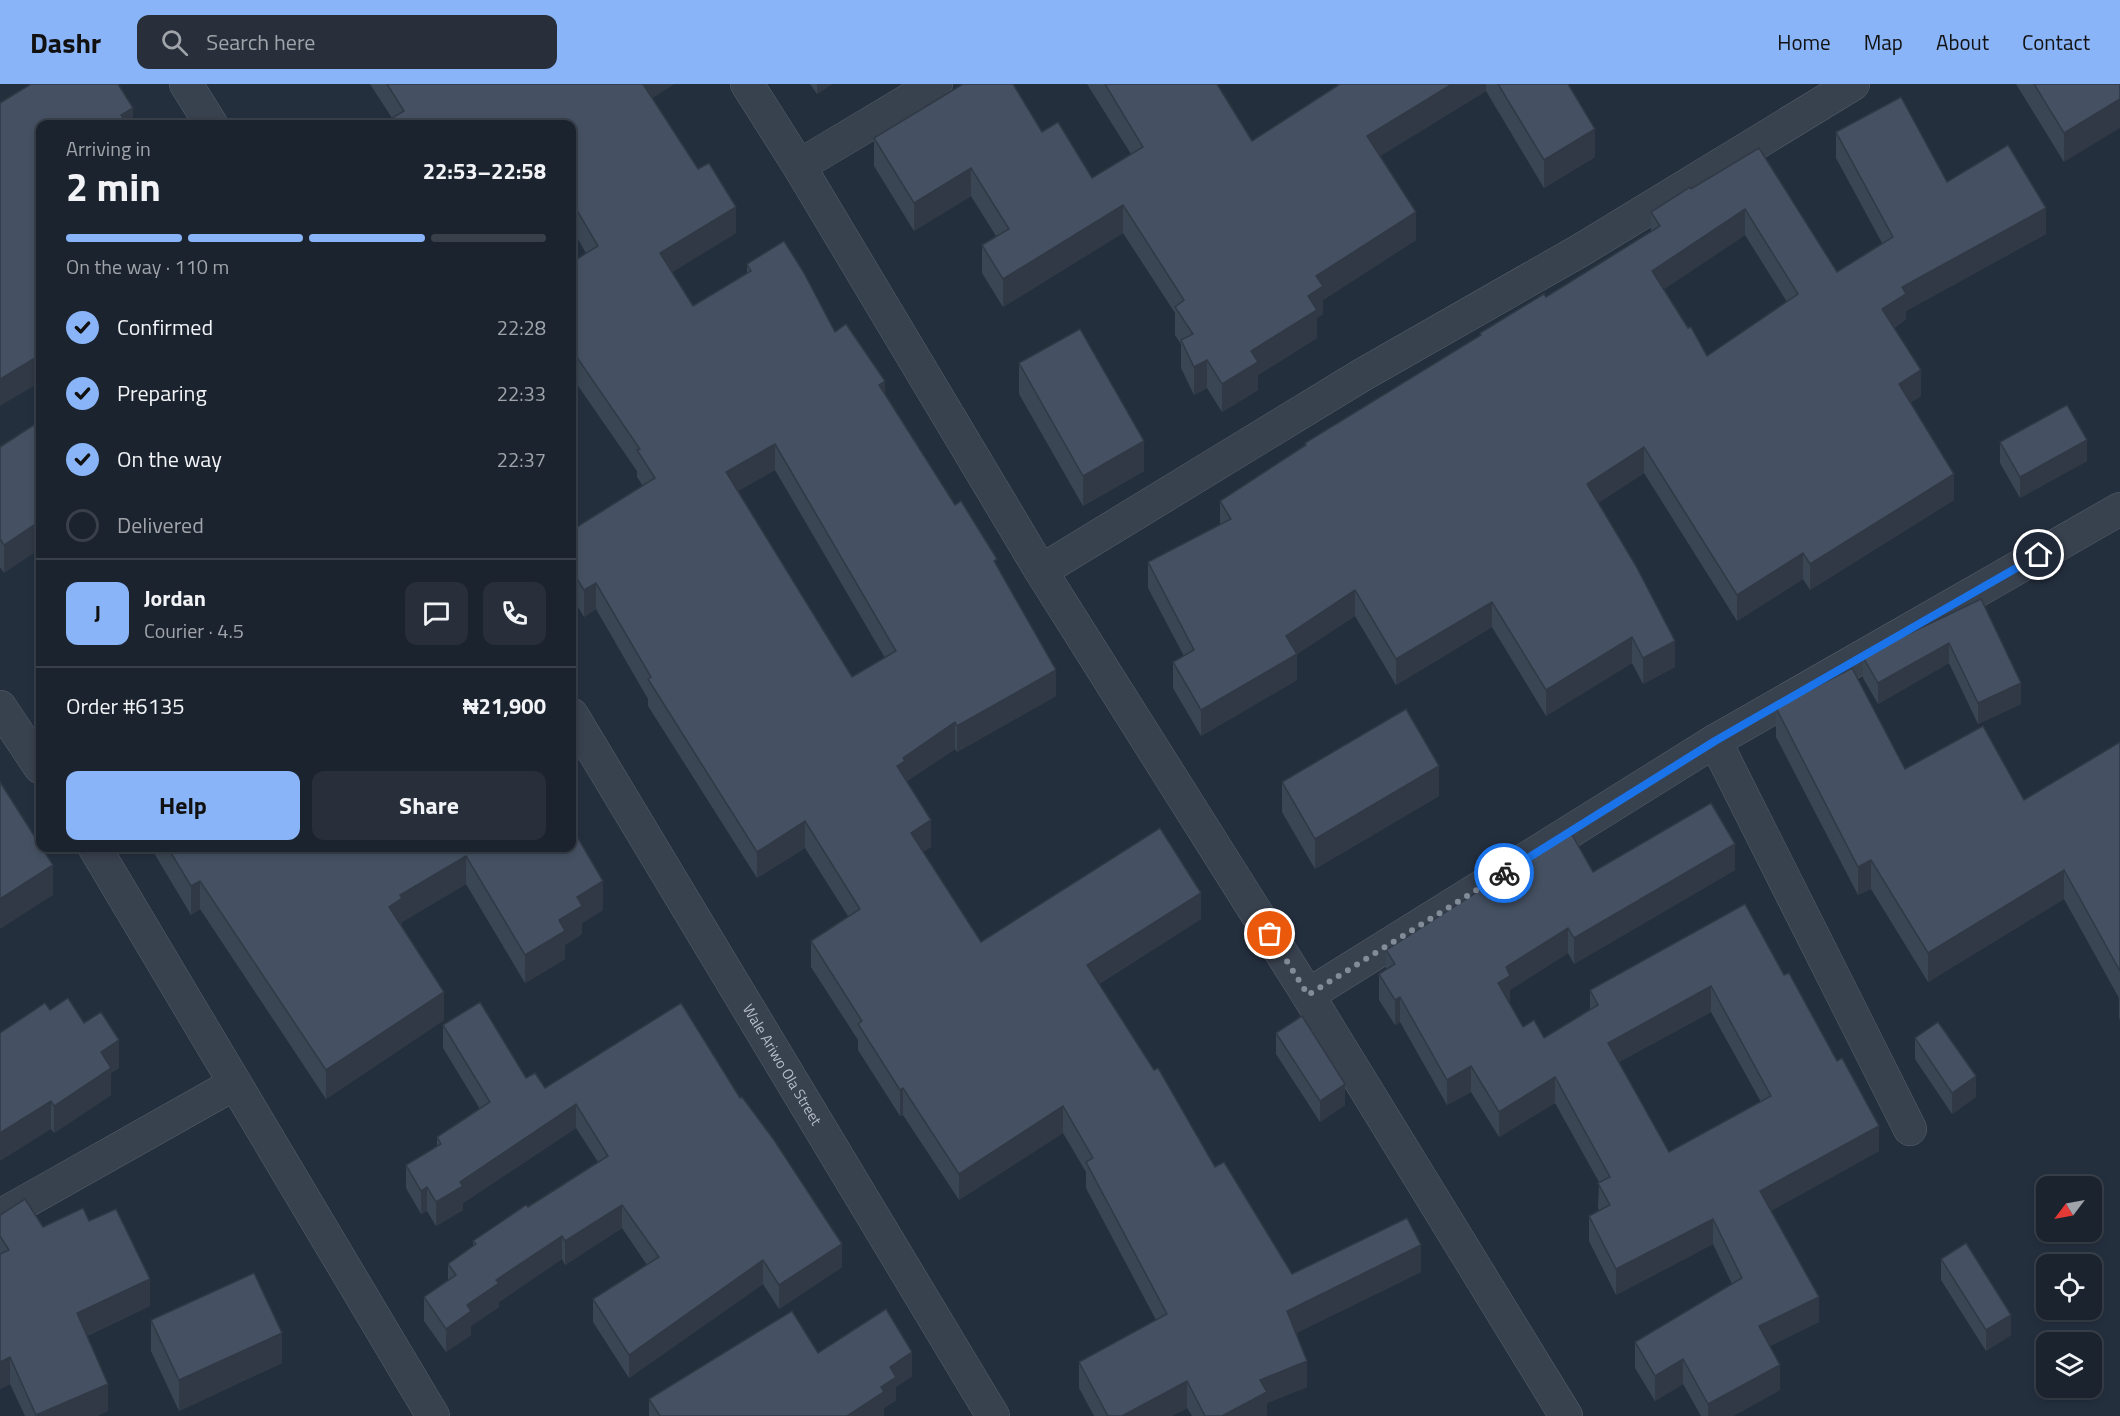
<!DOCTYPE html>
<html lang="en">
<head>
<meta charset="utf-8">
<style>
  :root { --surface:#1b232e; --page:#282f3a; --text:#f1f3f6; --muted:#a0a4aa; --line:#39404a; --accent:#8ab4f8 }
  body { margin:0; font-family:"Titillium Web",sans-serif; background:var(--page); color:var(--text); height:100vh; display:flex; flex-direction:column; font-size:22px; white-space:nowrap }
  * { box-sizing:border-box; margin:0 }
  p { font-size:20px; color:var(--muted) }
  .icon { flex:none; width:33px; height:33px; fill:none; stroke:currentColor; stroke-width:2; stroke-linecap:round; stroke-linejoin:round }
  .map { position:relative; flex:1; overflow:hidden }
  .panel { position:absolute; left:36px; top:36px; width:540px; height:732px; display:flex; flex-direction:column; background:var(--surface); border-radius:12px; box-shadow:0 3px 9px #0003,0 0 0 2px var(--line) }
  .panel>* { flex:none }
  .needle { width:39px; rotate:238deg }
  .buttons { position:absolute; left:2036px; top:1092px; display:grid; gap:12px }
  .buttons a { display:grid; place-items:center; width:66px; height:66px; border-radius:12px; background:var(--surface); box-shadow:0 3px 9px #0003,0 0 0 2px var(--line); font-size:30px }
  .pin { position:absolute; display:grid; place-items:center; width:51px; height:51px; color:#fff; margin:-26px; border:3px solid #fff; border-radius:50%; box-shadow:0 2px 6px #0007 }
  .courier { position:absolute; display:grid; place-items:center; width:60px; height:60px; margin:-30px; border:4px solid #1a73e8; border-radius:50%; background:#fff; color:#222; box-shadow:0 2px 8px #0007 }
  .summary em { font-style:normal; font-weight:700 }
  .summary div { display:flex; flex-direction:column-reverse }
  .summary { display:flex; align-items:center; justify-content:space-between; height:102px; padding:0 30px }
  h1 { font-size:39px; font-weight:700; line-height:45px }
  .bar { display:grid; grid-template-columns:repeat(4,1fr); gap:9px 6px; align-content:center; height:72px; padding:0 30px }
  .bar i { height:8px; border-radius:4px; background:var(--line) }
  .bar .on { background:var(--accent) }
  .bar p { grid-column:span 4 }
  .line { display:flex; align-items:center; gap:15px; padding:0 30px; border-top:2px solid var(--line) }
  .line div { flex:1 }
  .round { display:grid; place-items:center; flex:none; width:63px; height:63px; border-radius:12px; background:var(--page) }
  ol { padding:0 30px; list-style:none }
  li { display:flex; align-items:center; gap:18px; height:66px }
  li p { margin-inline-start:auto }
  li .icon { padding:6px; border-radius:50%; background:var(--accent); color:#111; stroke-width:4 }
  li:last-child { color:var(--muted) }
  li i { width:33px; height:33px; border:3px solid var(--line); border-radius:50% }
  .primary-button { display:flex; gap:12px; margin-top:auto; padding:12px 30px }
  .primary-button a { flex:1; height:69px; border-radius:12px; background:var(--accent); color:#111; font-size:24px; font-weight:700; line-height:69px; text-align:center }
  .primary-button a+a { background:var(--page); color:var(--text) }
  header { display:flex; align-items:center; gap:36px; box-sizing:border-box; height:84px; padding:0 30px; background:var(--accent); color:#111 }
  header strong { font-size:28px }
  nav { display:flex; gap:33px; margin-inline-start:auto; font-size:21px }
  .search { width:420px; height:54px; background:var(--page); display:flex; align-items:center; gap:15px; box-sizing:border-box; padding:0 21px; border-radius:12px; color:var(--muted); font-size:22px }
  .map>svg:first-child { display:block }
</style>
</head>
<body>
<header>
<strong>Dashr</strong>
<div class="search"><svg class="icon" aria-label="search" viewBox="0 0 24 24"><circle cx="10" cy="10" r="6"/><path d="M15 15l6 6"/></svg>Search here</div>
<nav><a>Home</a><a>Map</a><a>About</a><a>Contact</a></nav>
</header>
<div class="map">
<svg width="2120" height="1332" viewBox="0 0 2120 1332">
  <rect width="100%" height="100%" fill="#242f3e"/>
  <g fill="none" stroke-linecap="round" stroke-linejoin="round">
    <g stroke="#565f6c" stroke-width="34">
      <g id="street">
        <polyline points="186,0 211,40"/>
        <polyline points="747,0 799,82 1041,487 1308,911 1715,657 2120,425"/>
        <polyline points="799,82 936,0"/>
        <polyline points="1041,487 1362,291 1581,166 1853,0"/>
        <polyline points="0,623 40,683"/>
        <path id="s1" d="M572,631L993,1332"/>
        <polyline points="1715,657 1910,1045"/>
        <polyline points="95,764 433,1332"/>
        <polyline points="1308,911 1566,1332"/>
        <polyline points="0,1132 234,1000"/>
      </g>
    </g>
    <use href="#street" stroke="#38414e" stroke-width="33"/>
  </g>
  <g fill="#3b4654" fill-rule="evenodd">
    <path d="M370,0H674L652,14L736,149L672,188L693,222L747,189V180L835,248L885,310L955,421L997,481L1056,612L957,668L955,665L907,697L931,763L923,768L981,858L1201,835L1099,900L1215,1083L1292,1190L1421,1188L1296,1249L1307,1303L1267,1319V1332H1192L1187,1324L1171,1332H1094L1079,1304V1278L1156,1236L1086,1104V1088L1063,1049L959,1116L903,1031L900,1032L858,966V956L811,883V857L848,832L805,764L757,794L648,622V615L596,525L584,533L572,513V446L643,402L637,393V387L574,296L572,297V178L586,169L572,145V40L392,34ZM775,386L885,574L852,593L738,407Z"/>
    <polygon points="810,0 832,0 817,10"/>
    <polygon points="1087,0 1217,0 1252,57 1340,0 1568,0 1595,73 1544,104 1486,7 1380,72 1416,156 1323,216 1323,230 1317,234 1317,254 1258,291 1258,306 1222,328 1207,304 1194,311 1181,284 1181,260 1175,251 1175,229 1123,149 1003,223 982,189 982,161 996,152 971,112 914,147 874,82 874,54 1042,48 1092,94 1131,70"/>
    <polygon points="2016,0 2120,0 2064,78"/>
    <path d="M1836,48L1947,98L2046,150L1906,227V235L1894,244L1921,312L1911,318L1954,416L1810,506L1803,495L1737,537L1644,389L1598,419L1675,583L1643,600L1632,579L1546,632L1492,543L1396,601L1355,532L1297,570V596L1201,652L1173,604V578L1184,572L1148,504V478L1220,441V417L1305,361V359L1480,252V249L1546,213L1651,148V128L1759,64L1837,188L1882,159L1836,74ZM1745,151L1787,218L1707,272L1688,244L1664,205Z"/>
    <polygon points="1019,279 1144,387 1083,422 1019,310"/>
    <polygon points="40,337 4,489 0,483 0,363"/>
    <polygon points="2000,358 2087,377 2020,414 2000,379"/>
    <polygon points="1981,515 2021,620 1978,640 1949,579 1878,620 1863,594 1863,573 1904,552"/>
    <polygon points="1776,624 1905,685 2024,716 2120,658 2120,936 2119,934 2119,914 2064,815 1928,898 1871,805 1858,811 1776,653"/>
    <polygon points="1282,698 1439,712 1315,785 1282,728"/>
    <polygon points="154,764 572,764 603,826 582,839 582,850 565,861 565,875 525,899 466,800 402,838 402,843 444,936 326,1015 200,825 191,831 154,769"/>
    <path d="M1528,773L1593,788L1735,786L1574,880L1568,869L1510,906V917L1509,918L1523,943L1544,954L1590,925V906L1745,820L1879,1067L1771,1127L1819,1238L1770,1262L1780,1306L1733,1332H1701L1683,1300L1655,1317L1635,1284V1258L1732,1200L1713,1160L1616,1211L1589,1157V1132L1599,1126L1598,1124L1599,1098L1555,1019L1499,1053L1471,1008L1447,1021L1400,938L1395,941L1379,916V890L1386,886V866L1528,776ZM1711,928L1761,1018L1669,1068L1619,978Z"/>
    <polygon points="681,919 842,1183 779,1225 763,1200 629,1294 593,1238 593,1215 647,1181 622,1144 565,1181 562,1175 499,1218 499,1223 471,1242 471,1251 446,1268 424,1237 424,1213 448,1196 448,1180 473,1162 473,1157 598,1078 576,1044 463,1119 463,1126 436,1142 427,1127 421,1130 406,1104 406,1081 437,1062 437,1053 480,1025 443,964 443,941 526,994 545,1004"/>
    <polygon points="50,926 84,939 119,984 111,989 111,1011 54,1049 51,1045"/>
    <polygon points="1276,949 1345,1021 1320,1038 1276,970"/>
    <polygon points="1915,954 1976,1013 1952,1030 1915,975"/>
    <polygon points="0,1131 43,1143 89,1137 150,1222 87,1252 108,1327 97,1332 25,1332 10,1300 0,1305"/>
    <polygon points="1941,1175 2011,1251 1986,1267 1941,1196"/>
    <polygon points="151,1236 282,1279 179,1327 151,1267"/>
    <polygon points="912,1292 896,1303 896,1316 884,1324 884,1332 649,1332 649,1315"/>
  </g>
  <g fill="#303945">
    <polygon points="640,0 674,0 640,22"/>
    <polygon points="817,0 832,0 817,10"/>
    <polygon points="1452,0 1486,0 1486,7 1367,80 1367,52"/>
    <polygon points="2120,15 2120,44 2064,78 2064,49"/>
    <polygon points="133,24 133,40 121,40 121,31"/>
    <polygon points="1595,45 1595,73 1544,104 1544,76"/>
    <polygon points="971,84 971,112 914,147 914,119"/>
    <polygon points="1123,121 1123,149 1003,223 1003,195"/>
    <polygon points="736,123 736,149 660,196 660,169"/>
    <polygon points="2046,124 2046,150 1906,227 1906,235 1882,251 1882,225 1902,203"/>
    <polygon points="1745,125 1745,151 1652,213 1652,187"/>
    <polygon points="1416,128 1416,156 1323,216 1323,230 1317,234 1317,254 1258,291 1258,306 1222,328 1222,300 1251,267 1308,212 1316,192"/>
    <polygon points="40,199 40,226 35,203"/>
    <polygon points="574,269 574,296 572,297 572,270"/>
    <polygon points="40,271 40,298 0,322 0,295"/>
    <polygon points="1207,276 1207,304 1194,311 1194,283"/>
    <polygon points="1921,286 1921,312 1899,325 1899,300"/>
    <polygon points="885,297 885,323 879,301"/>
    <polygon points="2087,356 2087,377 2020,414 2020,393"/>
    <polygon points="1144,357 1144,387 1083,422 1083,392"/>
    <polygon points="775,360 775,386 726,414 726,388"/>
    <polygon points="1644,363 1644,389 1587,426 1587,400"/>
    <polygon points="1954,390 1954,416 1810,506 1810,480"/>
    <polygon points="40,437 40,465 4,489 4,461"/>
    <polygon points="1803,469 1803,495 1737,537 1737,511"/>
    <polygon points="596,499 596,525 584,533 584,506"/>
    <polygon points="1355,506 1355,532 1296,571 1297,570 1297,596 1201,652 1201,626 1286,552"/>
    <polygon points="1492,518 1492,543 1396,601 1396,575"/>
    <polygon points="1632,553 1632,579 1546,632 1546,606"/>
    <polygon points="1675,557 1675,583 1643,600 1643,574"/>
    <polygon points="1949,559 1949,579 1878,620 1878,599"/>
    <polygon points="1056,586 1056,612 957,668 957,642"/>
    <polygon points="2021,599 2021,620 1978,640 1978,619"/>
    <polygon points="955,638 955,665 905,698 897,682 903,674"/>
    <polygon points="1439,682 1439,712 1315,785 1315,755"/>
    <polygon points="931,736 931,763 911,775 911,749"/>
    <polygon points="805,737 805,764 757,794 757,768"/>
    <polygon points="1735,760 1735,786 1574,880 1574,854"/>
    <polygon points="466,772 466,800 402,838 402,843 389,823 400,811"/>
    <polygon points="1871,776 1871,805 1858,811 1858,783"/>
    <polygon points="53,781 53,811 0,845 0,815"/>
    <polygon points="2064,786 2064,815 1928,898 1928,869"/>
    <polygon points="200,797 200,825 191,831 191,802"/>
    <polygon points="603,797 603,826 582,839 582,850 565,861 565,875 525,899 525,871 559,836 577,813"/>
    <polygon points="1201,809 1201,835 1087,907 1087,881"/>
    <polygon points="1568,844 1568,869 1510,906 1510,917 1498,924 1498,899 1506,883"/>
    <polygon points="1711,902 1711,928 1608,984 1608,959"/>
    <polygon points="444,908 444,936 326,1015 326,986"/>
    <polygon points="1400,913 1400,938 1395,941 1395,916"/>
    <polygon points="119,956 119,984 111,989 111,1011 54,1049 54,1022 101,968"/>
    <polygon points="1471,982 1471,1008 1447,1021 1447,996"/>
    <polygon points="1976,992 1976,1013 1952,1030 1952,1009"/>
    <polygon points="1555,993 1555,1019 1499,1053 1499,1028"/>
    <polygon points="1345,1000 1345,1021 1320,1038 1320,1017"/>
    <polygon points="903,1004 903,1031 900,1032 900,1006"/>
    <polygon points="51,1017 51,1045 0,1077 0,1049"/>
    <polygon points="576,1020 576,1044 463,1119 463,1126 436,1142 436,1118 460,1098"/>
    <polygon points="1063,1022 1063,1049 959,1116 959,1090"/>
    <polygon points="1879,1042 1879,1067 1760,1133 1760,1107"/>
    <polygon points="427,1103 427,1127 421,1130 421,1107"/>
    <polygon points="622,1121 622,1144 565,1181 565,1157"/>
    <polygon points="1713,1135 1713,1160 1616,1211 1616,1185"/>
    <polygon points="562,1152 562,1175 499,1218 499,1223 471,1242 471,1251 446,1268 446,1245 467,1221 496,1196"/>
    <polygon points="842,1160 842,1183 779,1225 779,1201"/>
    <polygon points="1421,1161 1421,1188 1287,1253 1287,1227"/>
    <polygon points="763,1176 763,1200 629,1294 629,1271"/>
    <polygon points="150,1195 150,1222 77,1256 77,1229"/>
    <polygon points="1819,1213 1819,1238 1759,1267 1759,1242"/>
    <polygon points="2011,1231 2011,1251 1986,1267 1986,1246"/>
    <polygon points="282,1249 282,1279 179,1327 179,1296"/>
    <polygon points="912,1268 912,1292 896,1303 896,1316 884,1324 884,1332 847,1332 881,1303 890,1283"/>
    <polygon points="10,1273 10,1300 0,1305 0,1278"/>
    <polygon points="1683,1275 1683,1300 1655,1317 1655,1292"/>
    <polygon points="1307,1277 1307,1303 1267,1319 1267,1332 1222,1332 1260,1296"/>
    <polygon points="1780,1281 1780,1306 1733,1332 1708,1332 1708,1320"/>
    <polygon points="1187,1297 1187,1324 1171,1332 1122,1332"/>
    <polygon points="108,1300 108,1327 97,1332 36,1332"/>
  </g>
  <g fill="#455162" stroke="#303945" stroke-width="1.5" fill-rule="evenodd">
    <polygon points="31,0 118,0 133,24 121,31 127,40 40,40 40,199 35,203 40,214 40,271 0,295 0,19"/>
    <path d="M387,0H643L698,85L709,79L736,123L660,169L693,222L751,187L747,180L784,157L804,189L835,248L846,240L885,297L879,301L955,421L961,417L997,475L994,477L1056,586L957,642L955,638L903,674L905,677L897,682L931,736L911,749L981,858L1160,744L1201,809L1087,881L1154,986L1158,984L1215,1083L1224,1078L1292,1190L1407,1134L1421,1161L1287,1227L1307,1277L1260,1296L1267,1308L1222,1332H1205L1187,1297L1122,1332H1108L1079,1278L1167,1230L1086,1078L1093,1074L1063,1022L959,1090L903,1004L900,1006L858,940L862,937L811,857L860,825L805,737L757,768L648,595L651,593L596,499L584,506L572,487V446L655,394L637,366L640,365L574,269L572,270V178L598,162L572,118V40H382L404,27ZM775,360L896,567L852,593L726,388Z"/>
    <polygon points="963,0 1013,0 1042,48 1058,38 1092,94 1143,63 1105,0 1217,0 1252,57 1340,0 1452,0 1367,52 1416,128 1316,192 1323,202 1308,212 1317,226 1251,267 1258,278 1222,300 1207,276 1194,283 1181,256 1193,250 1175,223 1184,216 1123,121 1003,195 982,161 1009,145 971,84 914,119 874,54"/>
    <polygon points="1498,0 1568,0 1595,45 1544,76"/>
    <polygon points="2034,0 2120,0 2120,15 2064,49"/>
    <path d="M1901,13L1947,98L2008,61L2046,124L1902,203L1906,210L1882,225L1921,286L1899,300L1954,390L1810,480L1803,469L1737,511L1644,363L1587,400L1636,482L1675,557L1643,574L1632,553L1546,606L1492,518L1396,575L1355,506L1286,552L1297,570L1201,626L1173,578L1194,566L1148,478L1231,435L1220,417L1306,361L1305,359L1481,251L1480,249L1544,210L1546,213L1660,142L1651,128L1690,103L1691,105L1759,64L1837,188L1893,153L1836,48ZM1745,125L1798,210L1707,272L1691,243L1688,244L1652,187Z"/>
    <polygon points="1080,245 1144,357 1083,392 1019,279"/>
    <polygon points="2067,321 2087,356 2020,393 2000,358"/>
    <polygon points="40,337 40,437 4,461 0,455 0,363"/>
    <polygon points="1981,515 2021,599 1978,619 1949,559 1878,599 1863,573 1903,550 1904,552"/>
    <polygon points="1852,584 1905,685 1983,642 2024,716 2120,658 2120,887 2064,786 1928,869 1871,776 1858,783 1776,624"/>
    <polygon points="1406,625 1439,682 1315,755 1282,698"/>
    <polygon points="0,698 40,761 40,764 42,764 53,781 0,815"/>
    <path d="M1711,719L1735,760L1574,854L1568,844L1506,883L1510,892L1498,899L1523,943L1534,936L1544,954L1598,921L1590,906L1745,820L1784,891L1789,889L1837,977L1842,974L1879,1042L1760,1107L1819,1213L1759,1242L1780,1281L1708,1320L1683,1275L1655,1292L1635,1258L1742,1194L1713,1135L1616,1185L1589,1132L1610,1121L1598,1099L1610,1093L1555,993L1499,1028L1471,982L1447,996L1400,913L1395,916L1379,890L1395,880L1386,866L1529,775L1528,773L1571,749L1593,788ZM1711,902L1771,1012L1669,1068L1608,959Z"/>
    <polygon points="572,744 603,797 577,813 582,822 559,836 565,847 525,871 466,772 400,811 402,814 389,823 444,908 326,986 200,797 191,802 168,764 572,764"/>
    <polygon points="68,914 84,939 101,928 119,956 101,968 111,984 54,1022 51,1017 0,1049 0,949 45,919 50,926"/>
    <polygon points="480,918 526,994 535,989 545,1004 681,919 740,1014 742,1013 774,1056 842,1160 779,1201 763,1176 629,1271 593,1215 659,1173 622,1121 565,1157 562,1152 496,1196 499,1199 467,1221 471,1227 446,1245 424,1213 456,1191 448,1180 476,1160 473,1157 526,1121 528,1123 608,1072 576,1020 460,1098 463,1102 436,1118 427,1103 421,1107 406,1081 441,1060 437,1053 490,1018 443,941"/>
    <polygon points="1302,932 1345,1000 1320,1017 1276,949"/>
    <polygon points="1938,938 1976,992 1952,1009 1915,954"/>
    <polygon points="25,1115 43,1143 83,1124 89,1137 116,1125 150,1195 77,1229 108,1300 36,1331 10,1273 0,1278 0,1170 9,1166 0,1152 0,1131"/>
    <polygon points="1966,1159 2011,1231 1986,1246 1941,1175"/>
    <polygon points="254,1189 282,1249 179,1296 151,1236"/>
    <polygon points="886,1225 912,1268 890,1283 896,1293 881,1303 884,1308 847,1332 660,1332 649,1315 792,1227 818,1269"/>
  </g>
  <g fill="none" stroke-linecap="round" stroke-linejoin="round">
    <polyline stroke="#828b98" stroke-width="6" stroke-dasharray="0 10.8" points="1270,850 1308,911 1504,789"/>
    <polyline stroke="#1a73e8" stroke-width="8" points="1504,789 1715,657 2039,471"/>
  </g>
  <g text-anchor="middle" stroke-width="4.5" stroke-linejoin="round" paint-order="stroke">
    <g font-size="15" fill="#b4bcc9" stroke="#1d2633">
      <text dy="5" stroke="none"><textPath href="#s1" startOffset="408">Wale Ariwo Ola Street</textPath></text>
    </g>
  </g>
</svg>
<div class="buttons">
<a><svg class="needle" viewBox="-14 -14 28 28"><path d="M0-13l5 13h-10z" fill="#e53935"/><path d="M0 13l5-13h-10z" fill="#a0a4aa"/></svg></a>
<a><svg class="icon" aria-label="locate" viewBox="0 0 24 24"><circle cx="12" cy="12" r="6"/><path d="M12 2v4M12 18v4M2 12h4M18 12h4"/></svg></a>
<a><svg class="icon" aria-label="layers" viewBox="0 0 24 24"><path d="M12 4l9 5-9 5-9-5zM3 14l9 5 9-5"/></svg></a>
</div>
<div class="pin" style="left:1270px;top:850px;background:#ea580c"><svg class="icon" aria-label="bag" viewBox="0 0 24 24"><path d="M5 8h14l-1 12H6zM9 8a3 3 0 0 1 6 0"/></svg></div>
<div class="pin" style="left:2039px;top:471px;background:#1f2937"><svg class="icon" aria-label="home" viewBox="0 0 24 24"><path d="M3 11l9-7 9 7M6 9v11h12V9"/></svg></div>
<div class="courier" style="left:1504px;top:789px"><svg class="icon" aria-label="bike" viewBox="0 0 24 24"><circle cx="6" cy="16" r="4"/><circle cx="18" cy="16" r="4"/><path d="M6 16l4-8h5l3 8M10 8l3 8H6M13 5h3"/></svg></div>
<section class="panel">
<div class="summary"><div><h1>2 min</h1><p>Arriving in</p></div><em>22:53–22:58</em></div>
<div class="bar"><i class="on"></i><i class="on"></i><i class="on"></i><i></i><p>On the way · 110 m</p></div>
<ol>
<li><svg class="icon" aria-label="check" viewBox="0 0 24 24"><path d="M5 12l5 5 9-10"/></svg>Confirmed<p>22:28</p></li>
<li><svg class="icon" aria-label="check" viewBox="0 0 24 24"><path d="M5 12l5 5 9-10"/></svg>Preparing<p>22:33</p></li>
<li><svg class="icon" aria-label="check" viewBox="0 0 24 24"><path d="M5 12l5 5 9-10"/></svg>On the way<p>22:37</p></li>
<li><i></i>Delivered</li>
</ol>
<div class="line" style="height:108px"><b class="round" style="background:var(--accent);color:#111">J</b><div><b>Jordan</b><p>Courier · 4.5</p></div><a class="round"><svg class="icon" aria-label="chat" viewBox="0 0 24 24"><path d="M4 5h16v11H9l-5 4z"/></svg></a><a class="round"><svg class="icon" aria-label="phone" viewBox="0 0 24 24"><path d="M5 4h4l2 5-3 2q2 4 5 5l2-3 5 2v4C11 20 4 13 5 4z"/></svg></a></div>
<div class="line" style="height:78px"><div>Order #6135</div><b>₦21,900</b></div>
<div class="primary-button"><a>Help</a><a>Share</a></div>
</section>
</div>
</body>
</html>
